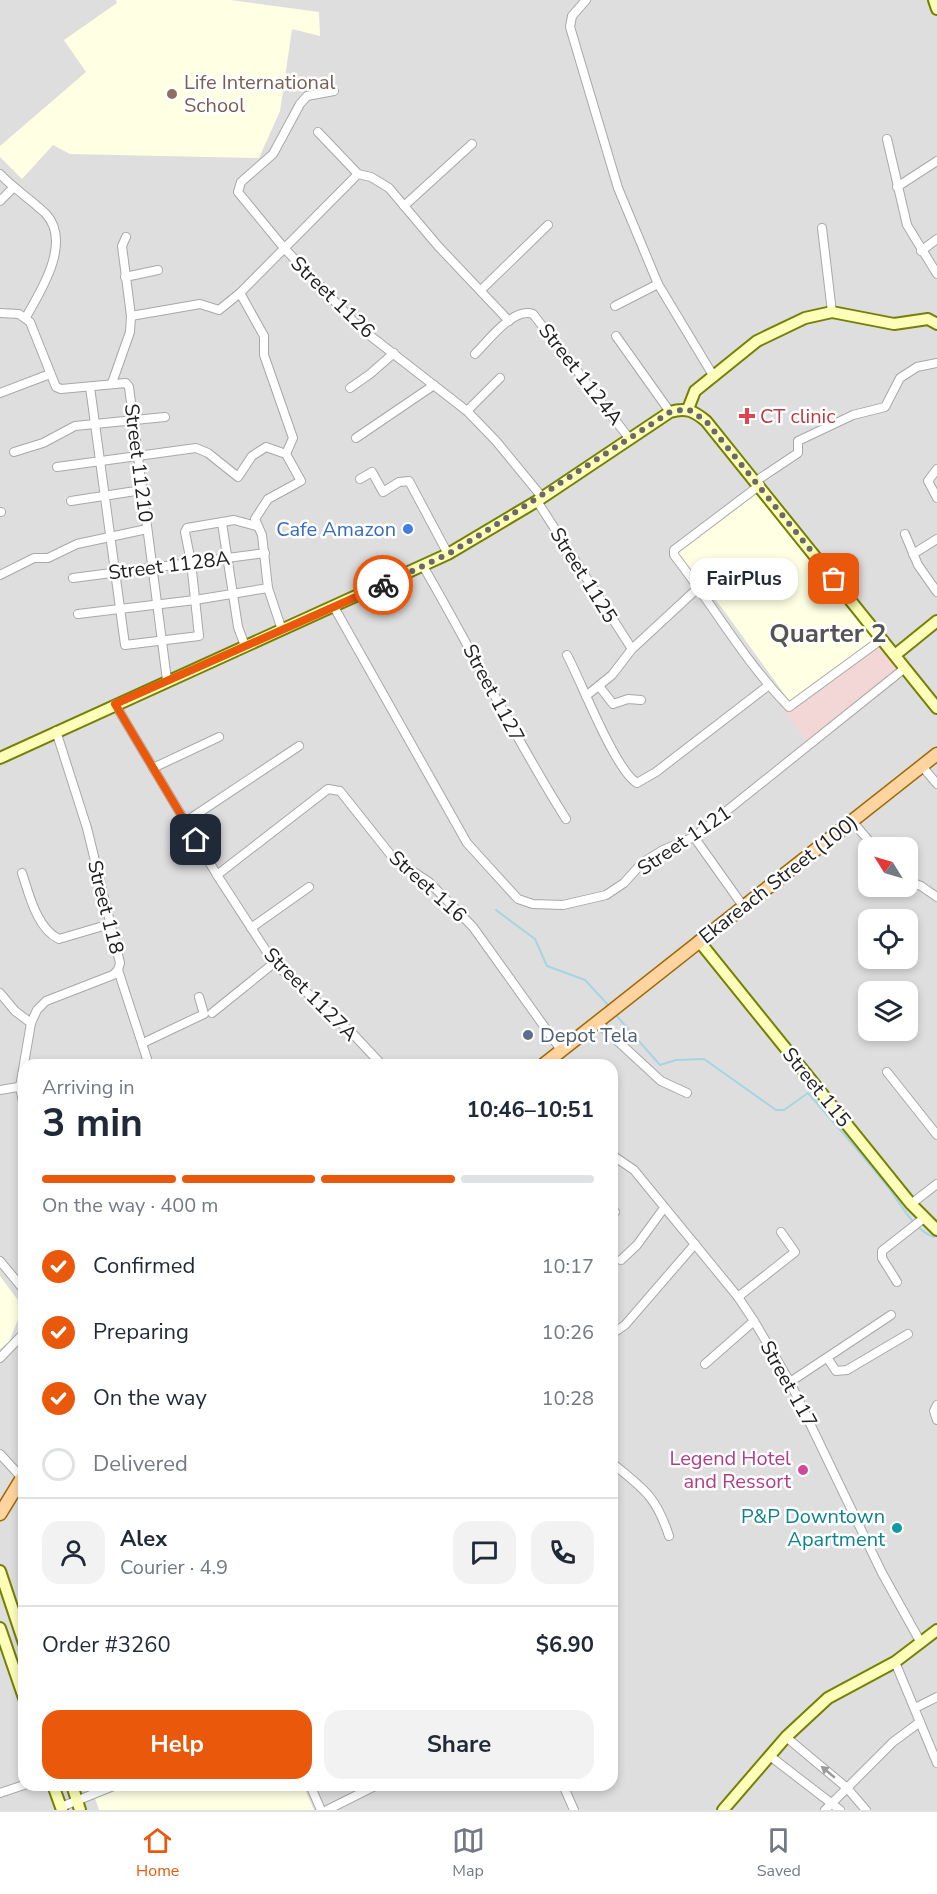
<!DOCTYPE html>
<html lang="en">
<head>
<meta charset="utf-8">
<style>
  :root { --surface:#fff; --page:#f2f2f3; --text:#1f2937; --muted:#747a83; --line:#e0e1e3; --accent:#ea580c }
  body { margin:0; font-family:"Nunito Sans",sans-serif; background:var(--page); color:var(--text); height:100vh; display:flex; flex-direction:column; font-size:22px; white-space:nowrap }
  * { box-sizing:border-box; margin:0 }
  p { font-size:20px; color:var(--muted) }
  .icon { flex:none; width:33px; height:33px; fill:none; stroke:currentColor; stroke-width:2; stroke-linecap:round; stroke-linejoin:round }
  .map { position:relative; flex:1; overflow:hidden }
  .side { position:absolute; left:18px; top:1059px; width:600px; height:732px; display:flex; flex-direction:column; background:var(--surface); border-radius:18px; box-shadow:0 3px 9px #0003 }
  .side>* { flex:none }
  .needle { width:39px; rotate:307deg }
  .controls { position:absolute; left:858px; top:837px; display:grid; gap:12px }
  .controls a { display:grid; place-items:center; width:60px; height:60px; border-radius:12px; background:var(--surface); box-shadow:0 3px 9px #0003; font-size:30px }
  .pin { position:absolute; display:grid; place-items:center; width:51px; height:51px; color:#fff; margin:-26px; border-radius:12px; box-shadow:0 3px 9px #0006 }
  .courier { position:absolute; display:grid; place-items:center; width:60px; height:60px; margin:-30px; border:4px solid #ea580c; border-radius:50%; background:#fff; color:#222; box-shadow:0 2px 8px #0007 }
  .bubble { position:absolute; height:42px; border-radius:18px; background:var(--surface); box-shadow:0 3px 9px #0003; font-size:20px; font-weight:700; line-height:42px; text-align:center }
  .head em { font-style:normal; font-weight:700 }
  .head div { display:flex; flex-direction:column-reverse }
  .head { display:flex; align-items:center; justify-content:space-between; height:102px; padding:0 24px }
  h1 { font-size:39px; font-weight:700; line-height:45px }
  .bar { display:grid; grid-template-columns:repeat(4,1fr); gap:9px 6px; align-content:center; height:72px; padding:0 24px }
  .bar i { height:8px; border-radius:4px; background:var(--line) }
  .bar .active { background:var(--accent) }
  .bar p { grid-column:span 4 }
  .line { display:flex; align-items:center; gap:15px; padding:0 24px; border-top:2px solid var(--line) }
  .line div { flex:1 }
  .round { display:grid; place-items:center; flex:none; width:63px; height:63px; border-radius:18px; background:var(--page) }
  ol { padding:0 24px; list-style:none }
  li { display:flex; align-items:center; gap:18px; height:66px }
  li p { margin-inline-start:auto }
  li .icon { padding:6px; border-radius:50%; background:var(--accent); color:#fff; stroke-width:4 }
  li:last-child { color:var(--muted) }
  li i { width:33px; height:33px; border:3px solid var(--line); border-radius:50% }
  .primary-button { display:flex; gap:12px; margin-top:auto; padding:12px 24px }
  .primary-button a { flex:1; height:69px; border-radius:18px; background:var(--accent); color:#fff; font-size:24px; font-weight:700; line-height:69px; text-align:center }
  .primary-button a+a { background:var(--page); color:var(--text) }
  .menu { display:flex; justify-content:space-around; align-items:center; height:84px; border-top:2px solid var(--line); background:var(--surface); font-size:16px; color:var(--muted) }
  .menu a { display:grid; justify-items:center; gap:3px }
  .menu .active { color:var(--accent) }
  .map>svg:first-child { display:block }
</style>
</head>
<body>
<div class="map">
<svg width="937" height="1810" viewBox="0 0 937 1810">
  <rect width="100%" height="100%" fill="#f2eee8"/>
  <path fill="#dfdede" fill-rule="evenodd" d="M0,0H937V1810H0ZM868,848H908V886H868ZM868,920H908V958H868ZM868,992H908V1030H868ZM24,1065H612V1785H24Z"/>
  <polygon fill="#f3d7d6" points="877,638 904,671 809,744 782,708"/>
  <g fill="#ffffe4">
    <polygon points="116,0 231,0 319,12 320,36 292,29 280,111 259,158 70,154 53,145 22,179 0,157 0,146 86,72 64,40 117,3"/>
    <polygon points="758,490 877,638 790,702 722,608 679,555 678,549"/>
    <polygon points="0,1276 23,1307 9,1342 0,1349"/>
    <polygon points="126,1785 303,1785 314,1810 99,1810 95,1798"/>
  </g>
  <g fill="none" stroke-linecap="round" stroke-linejoin="round">
    <g stroke="#a5d5e2" stroke-width="2">
      <polyline points="496,910 535,939 547,966 585,980 610,1007"/>
      <path d="M615,1014L660,1065L676,1060L704,1059L776,1110H784L808,1093C835,1124 862,1154 887,1186C900,1202 914,1231 934,1237L937,1234"/>
    </g>
    <g stroke="#a8a8a8" stroke-width="10">
      <g id="street">
        <polyline points="586,0 572,16 570,27 618,188 658,284 714,377"/>
        <polyline points="334,91 307,96 300,104 273,154 241,182 238,192 284,248 359,327 467,411 496,441 542,497"/>
        <polyline points="318,132 358,174 371,177 389,188 438,246 509,321"/>
        <polyline points="887,139 907,225 937,274"/>
        <path d="M0,174C14,189 32,200 46,214C72,242 41,291 26,317"/>
        <polyline points="897,187 937,161"/>
        <polyline points="0,201 13,188"/>
        <polyline points="404,206 472,144"/>
        <polyline points="822,228 832,312"/>
        <polyline points="921,251 937,239"/>
        <polyline points="125,277 158,270"/>
        <polyline points="481,290 548,225"/>
        <polyline points="240,293 264,336 264,355 293,438 286,454 301,481 268,499 255,519 262,535 268,588 282,630"/>
        <polyline points="615,306 658,284"/>
        <polyline points="0,313 19,314 30,322 56,387 61,389 126,383 129,387 167,680"/>
        <polyline points="131,316 200,304 219,310 240,293 358,174"/>
        <polyline points="616,336 670,412"/>
        <path d="M475,354C488,341 513,307 533,314L629,438"/>
        <polyline points="112,383 130,332 131,316 122,246 126,237"/>
        <polyline points="90,387 125,645 199,636 191,562 185,532 187,528 234,520 256,526"/>
        <polyline points="350,388 370,374 394,353"/>
        <polyline points="0,393 50,374"/>
        <polyline points="467,411 500,378"/>
        <polyline points="356,438 434,385"/>
        <polyline points="14,452 43,443 75,426 165,417"/>
        <polyline points="57,467 196,448 208,453 238,477 252,456 266,447 286,454"/>
        <polyline points="937,469 928,481 937,498"/>
        <polyline points="360,479 372,472 383,492 399,482 409,481 448,554"/>
        <polyline points="756,481 798,453 798,441 853,415 885,407 900,378 917,367 937,363"/>
        <path d="M760,485L674,550V555C713,605 744,661 789,707L882,639"/>
        <polyline points="71,501 142,490"/>
        <polyline points="537,501 632,649"/>
        <polyline points="0,512 1,512"/>
        <polyline points="222,523 238,627 245,646"/>
        <polyline points="905,534 918,565 937,592"/>
        <polyline points="913,554 937,539"/>
        <path d="M423,566C472,650 514,737 566,819"/>
        <polyline points="0,575 34,558 48,558 77,544 147,529"/>
        <polyline points="73,578 265,553"/>
        <polyline points="334,607 467,843 518,899 533,904 563,905 606,895 624,883 642,863 663,850 694,837 905,668"/>
        <polyline points="78,614 195,600 268,588"/>
        <path d="M567,655C581,681 615,770 637,783L656,772L769,685"/>
        <polyline points="599,686 613,704 628,699 641,700"/>
        <polyline points="586,696 612,675 632,649 699,587"/>
        <polyline points="115,704 217,875 274,963 353,1034 382,1065"/>
        <polyline points="922,766 937,784"/>
        <polyline points="153,768 219,737"/>
        <polyline points="852,821 875,848"/>
        <polyline points="185,822 299,746"/>
        <polyline points="694,837 743,906"/>
        <path d="M22,873C29,894 37,929 59,939L110,924"/>
        <polyline points="217,875 328,789 340,791 394,859 429,882 473,927 561,1050"/>
        <polyline points="908,881 921,886 937,897"/>
        <polyline points="251,928 309,887"/>
        <polyline points="118,970 149,1065"/>
        <polyline points="0,993 15,1011 31,1023"/>
        <polyline points="212,1013 274,963"/>
        <polyline points="597,1022 661,1081 687,1093"/>
        <polyline points="143,1043 204,1014 199,997"/>
        <polyline points="887,1072 937,1135"/>
        <polyline points="0,1090 24,1086"/>
        <polyline points="24,1107 20,1087 31,1023 37,1010 46,1001 113,975 118,970 120,963 87,828 56,731"/>
        <polyline points="612,1155 634,1170 738,1297 754,1321 790,1382 882,1573 921,1643"/>
        <polyline points="911,1204 937,1184"/>
        <polyline points="612,1210 615,1212"/>
        <polyline points="621,1260 637,1245 664,1208"/>
        <polyline points="0,1261 24,1290"/>
        <polyline points="897,1282 882,1258 882,1251 924,1218"/>
        <polyline points="738,1297 795,1252 781,1232"/>
        <polyline points="612,1334 625,1325 695,1244"/>
        <polyline points="0,1358 24,1333"/>
        <polyline points="828,1359 836,1371 847,1370 908,1334"/>
        <polyline points="705,1364 754,1321"/>
        <polyline points="790,1382 891,1315"/>
        <polyline points="937,1405 934,1411 937,1420"/>
        <polyline points="0,1454 22,1478"/>
        <path d="M612,1463C644,1489 656,1496 669,1536"/>
        <polyline points="895,1662 937,1763"/>
        <polyline points="915,1708 937,1697"/>
        <polyline points="786,1737 847,1788 866,1810"/>
        <polyline points="770,1756 840,1810"/>
        <polyline points="310,1785 321,1810"/>
        <polyline points="563,1785 574,1810"/>
        <polyline points="0,1793 24,1785"/>
        <polyline points="61,1807 116,1785"/>
        <polyline points="327,1810 377,1785"/>
        <polyline points="825,1810 893,1742 920,1722"/>
      </g>
    </g>
    <g stroke="#758100" stroke-width="14">
      <g id="secondary">
        <polyline points="934,0 937,9"/>
        <polyline points="688,409 695,391 757,341 805,318 832,312 894,324 928,319 937,324"/>
        <polyline points="895,655 937,621"/>
        <path d="M0,758L448,554L537,501L670,412C686,407 694,411 706,421L937,708"/>
        <polyline points="699,941 911,1204 937,1230"/>
        <polyline points="0,1571 24,1643"/>
        <polyline points="0,1628 24,1698"/>
        <polyline points="53,1785 62,1810"/>
        <polyline points="72,1785 80,1810"/>
        <polyline points="723,1810 786,1737 828,1698 895,1662 937,1630"/>
      </g>
    </g>
    <g stroke="#9f6800" stroke-width="15">
      <g id="primary">
        <polyline points="543,1065 937,754"/>
        <polyline points="0,1514 22,1478"/>
      </g>
    </g>
    <use href="#street" stroke="#fff" stroke-width="8"/>
    <use href="#secondary" stroke="#fcfeba" stroke-width="10"/>
    <use href="#primary" stroke="#ffd4a0" stroke-width="12"/>
  </g>
  <defs><path id="oneway-solid" d="M-6-.8H1V-3.2L6.5 0L1 3.2V.8H-6Z" transform="scale(1.5)"/></defs>
  <use fill="#9b9b9b" href="#oneway-solid" transform="translate(828 1772) rotate(-140)"/>
  <g fill="none" stroke-linecap="round" stroke-linejoin="round">
    <polyline stroke="#6a6967" stroke-width="6" stroke-dasharray="0 10.8" points="383,585 448,554 483,533 670,412 688,409 706,421 834,579"/>
    <polyline stroke="#ea580c" stroke-width="8" points="196,840 115,704 383,585"/>
  </g>
  <circle fill="#8d6e63" stroke="#fff" stroke-width="2" cx="172" cy="94" r="6"/>
  <path fill="#e0444e" stroke="#fff" stroke-width="2" d="M744 407h6v6h6v6h-6v6h-6v-6h-6v-6h6z"/>
  <circle fill="#3f7fe0" stroke="#fff" stroke-width="2" cx="408" cy="529" r="6"/>
  <circle fill="#5c6f8a" stroke="#fff" stroke-width="2" cx="528" cy="1035" r="6"/>
  <circle fill="#d1479c" stroke="#fff" stroke-width="2" cx="803" cy="1470" r="6"/>
  <circle fill="#0f9aa8" stroke="#fff" stroke-width="2" cx="897" cy="1528" r="6"/>
  <g text-anchor="middle" stroke-width="5" stroke-linejoin="round" paint-order="stroke">
    <g font-size="20" fill="#785e54" stroke="#fff" text-anchor="start">
      <text x="184" y="89">Life International<tspan x="184" dy="23">School</tspan></text>
    </g>
    <g font-size="20" fill="#212121" stroke="#fff">
      <text transform="translate(333 297) rotate(44)" y="7">Street 1126</text>
      <text transform="translate(581 374) rotate(52)" y="7">Street 1124A</text>
      <text transform="translate(139 463) rotate(83)" y="7">Street 11210</text>
      <text transform="translate(169 565) rotate(-7)" y="7">Street 1128A</text>
      <text transform="translate(584 575) rotate(58)" y="7">Street 1125</text>
      <text transform="translate(494 693) rotate(62)" y="7">Street 1127</text>
      <text transform="translate(684 840) rotate(-34)" y="7">Street 1121</text>
      <text transform="translate(778 879) rotate(-38)" y="7">Ekareach Street (100)</text>
      <text transform="translate(428 886) rotate(42)" y="7">Street 116</text>
      <text transform="translate(106 907) rotate(76)" y="7">Street 118</text>
      <text transform="translate(311 994) rotate(45)" y="7">Street 1127A</text>
      <text transform="translate(817 1087) rotate(51)" y="7">Street 115</text>
      <text transform="translate(789 1384) rotate(61)" y="7">Street 117</text>
    </g>
    <g font-size="20" fill="#be3a42" stroke="#fff" text-anchor="start">
      <text x="760" y="423">CT clinic</text>
    </g>
    <g font-size="20" fill="#366cbe" stroke="#fff" text-anchor="end">
      <text x="396" y="536">Cafe Amazon</text>
    </g>
    <g font-size="20" fill="#4e5e75" stroke="#fff" text-anchor="start">
      <text x="540" y="1042">Depot Tela</text>
    </g>
    <g font-size="20" fill="#b23c85" stroke="#fff" text-anchor="end">
      <text x="791" y="1465">Legend Hotel<tspan x="791" dy="23">and Ressort</tspan></text>
    </g>
    <g font-size="20" fill="#0d838f" stroke="#fff" text-anchor="end">
      <text x="885" y="1523">P&amp;P Downtown<tspan x="885" dy="23">Apartment</tspan></text>
    </g>
    <g font-size="26" font-weight="bold" fill="#545454" stroke="#fff">
      <text x="828" y="642">Quarter 2</text>
    </g>
  </g>
</svg>
<div class="controls">
<a><svg class="needle" viewBox="-14 -14 28 28"><path d="M0-13l5 13h-10z" fill="#e53935"/><path d="M0 13l5-13h-10z" fill="#747a83"/></svg></a>
<a><svg class="icon" aria-label="locate" viewBox="0 0 24 24"><circle cx="12" cy="12" r="6"/><path d="M12 2v4M12 18v4M2 12h4M18 12h4"/></svg></a>
<a><svg class="icon" aria-label="layers" viewBox="0 0 24 24"><path d="M12 4l9 5-9 5-9-5zM3 14l9 5 9-5"/></svg></a>
</div>
<div class="pin" style="left:834px;top:579px;background:#ea580c"><svg class="icon" aria-label="bag" viewBox="0 0 24 24"><path d="M5 8h14l-1 12H6zM9 8a3 3 0 0 1 6 0"/></svg></div>
<div class="pin" style="left:196px;top:840px;background:#1f2937"><svg class="icon" aria-label="home" viewBox="0 0 24 24"><path d="M3 11l9-7 9 7M6 9v11h12V9"/></svg></div>
<div class="courier" style="left:383px;top:585px"><svg class="icon" aria-label="bike" viewBox="0 0 24 24"><circle cx="6" cy="16" r="4"/><circle cx="18" cy="16" r="4"/><path d="M6 16l4-8h5l3 8M10 8l3 8H6M13 5h3"/></svg></div>
<div class="bubble" style="left:690px;top:558px;width:108px">FairPlus</div>
<section class="side">
<div class="head"><div><h1>3 min</h1><p>Arriving in</p></div><em>10:46–10:51</em></div>
<div class="bar"><i class="active"></i><i class="active"></i><i class="active"></i><i></i><p>On the way · 400 m</p></div>
<ol>
<li><svg class="icon" aria-label="check" viewBox="0 0 24 24"><path d="M5 12l5 5 9-10"/></svg>Confirmed<p>10:17</p></li>
<li><svg class="icon" aria-label="check" viewBox="0 0 24 24"><path d="M5 12l5 5 9-10"/></svg>Preparing<p>10:26</p></li>
<li><svg class="icon" aria-label="check" viewBox="0 0 24 24"><path d="M5 12l5 5 9-10"/></svg>On the way<p>10:28</p></li>
<li><i></i>Delivered</li>
</ol>
<div class="line" style="height:108px"><a class="round"><svg class="icon" aria-label="person" viewBox="0 0 24 24"><circle cx="12" cy="8" r="4"/><path d="M4 21q1-7 8-7t8 7"/></svg></a><div><b>Alex</b><p>Courier · 4.9</p></div><a class="round"><svg class="icon" aria-label="chat" viewBox="0 0 24 24"><path d="M4 5h16v11H9l-5 4z"/></svg></a><a class="round"><svg class="icon" aria-label="phone" viewBox="0 0 24 24"><path d="M5 4h4l2 5-3 2q2 4 5 5l2-3 5 2v4C11 20 4 13 5 4z"/></svg></a></div>
<div class="line" style="height:78px"><div>Order #3260</div><b>$6.90</b></div>
<div class="primary-button"><a>Help</a><a>Share</a></div>
</section>
</div>
<nav class="menu">
<a class="active"><svg class="icon" aria-label="home" viewBox="0 0 24 24"><path d="M3 11l9-7 9 7M6 9v11h12V9"/></svg>Home</a>
<a><svg class="icon" aria-label="map" viewBox="0 0 24 24"><path d="M3 6l6-2 6 2 6-2v14l-6 2-6-2-6 2zM9 4v14M15 6v14"/></svg>Map</a>
<a><svg class="icon" aria-label="saved" viewBox="0 0 24 24"><path d="M7 4h10v16l-5-4-5 4z"/></svg>Saved</a>
</nav>
</body>
</html>
